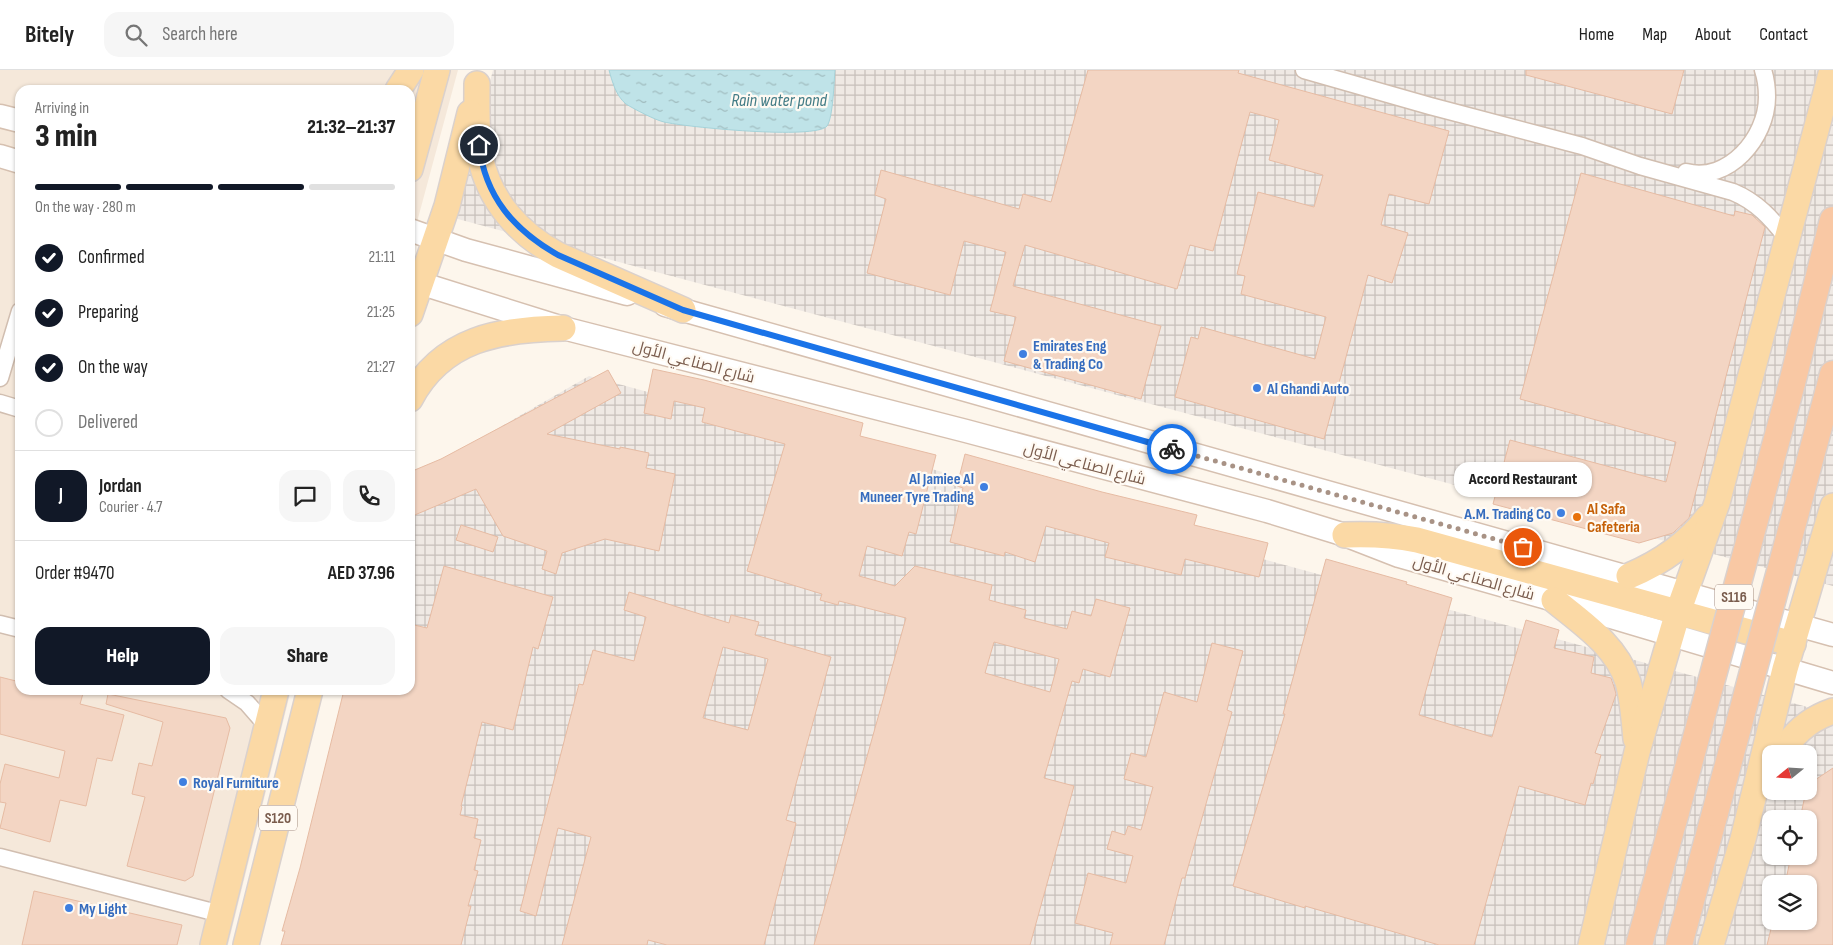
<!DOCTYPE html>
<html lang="en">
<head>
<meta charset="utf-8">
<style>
  :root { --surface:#fff; --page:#f6f6f6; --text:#222; --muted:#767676; --line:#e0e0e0; --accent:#111827 }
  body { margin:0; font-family:"Sofia Sans Condensed",Cairo,sans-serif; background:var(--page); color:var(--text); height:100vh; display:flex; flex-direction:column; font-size:19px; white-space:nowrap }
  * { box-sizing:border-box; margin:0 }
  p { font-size:16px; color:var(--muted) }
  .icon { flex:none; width:28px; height:28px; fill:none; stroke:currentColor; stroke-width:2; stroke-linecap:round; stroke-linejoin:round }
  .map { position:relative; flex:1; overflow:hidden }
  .drawer { position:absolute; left:15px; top:15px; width:400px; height:610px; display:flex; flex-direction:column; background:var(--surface); border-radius:15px; box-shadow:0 1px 4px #0004 }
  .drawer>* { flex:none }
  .needle { width:32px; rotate:252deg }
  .buttons { position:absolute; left:1762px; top:675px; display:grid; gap:10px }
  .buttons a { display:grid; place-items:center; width:55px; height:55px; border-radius:10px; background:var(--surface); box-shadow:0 1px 4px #0004; font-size:25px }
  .pin { position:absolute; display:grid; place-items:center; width:42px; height:42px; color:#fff; margin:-21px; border:2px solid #fff; border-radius:50%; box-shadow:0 1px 5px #0007 }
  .courier { position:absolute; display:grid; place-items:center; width:50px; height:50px; margin:-25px; border:4px solid #1a73e8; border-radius:50%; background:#fff; color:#222; box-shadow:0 1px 6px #0007 }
  .bubble { position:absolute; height:35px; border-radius:15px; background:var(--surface); box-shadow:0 1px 4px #0004; font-size:16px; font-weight:800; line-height:35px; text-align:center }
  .headline em { font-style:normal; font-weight:800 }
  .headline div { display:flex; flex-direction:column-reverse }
  .headline { display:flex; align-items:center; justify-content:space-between; height:85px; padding:0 20px }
  h1 { font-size:32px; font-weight:800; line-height:38px }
  .bar { display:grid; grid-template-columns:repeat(4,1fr); gap:8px 5px; align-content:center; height:60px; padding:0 20px }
  .bar i { height:6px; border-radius:4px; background:var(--line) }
  .bar .active { background:var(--accent) }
  .bar p { grid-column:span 4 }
  .line { display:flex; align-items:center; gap:12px; padding:0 20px; border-top:1px solid var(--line) }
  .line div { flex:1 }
  .round { display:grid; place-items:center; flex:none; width:52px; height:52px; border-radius:15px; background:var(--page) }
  ol { padding:0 20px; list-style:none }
  li { display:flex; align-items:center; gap:15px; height:55px }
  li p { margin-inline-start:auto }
  li .icon { padding:5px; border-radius:50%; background:var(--accent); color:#fff; stroke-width:4 }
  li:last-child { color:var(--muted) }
  li i { width:28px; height:28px; border:2px solid var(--line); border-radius:50% }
  .button { display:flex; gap:10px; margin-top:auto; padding:10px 20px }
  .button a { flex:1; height:58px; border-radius:15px; background:var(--accent); color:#fff; font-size:20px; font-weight:800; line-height:58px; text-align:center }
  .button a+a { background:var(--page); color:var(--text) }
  header { display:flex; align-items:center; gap:30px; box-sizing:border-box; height:70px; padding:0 25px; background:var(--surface); border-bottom:1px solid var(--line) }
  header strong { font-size:24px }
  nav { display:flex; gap:28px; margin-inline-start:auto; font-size:18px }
  .search { width:350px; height:45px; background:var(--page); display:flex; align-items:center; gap:12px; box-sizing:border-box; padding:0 18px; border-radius:15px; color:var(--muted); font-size:19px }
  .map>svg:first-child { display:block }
</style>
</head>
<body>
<header>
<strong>Bitely</strong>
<div class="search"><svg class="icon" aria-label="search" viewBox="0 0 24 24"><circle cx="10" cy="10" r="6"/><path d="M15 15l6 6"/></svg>Search here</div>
<nav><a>Home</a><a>Map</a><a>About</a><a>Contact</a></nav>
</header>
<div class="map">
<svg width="1833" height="875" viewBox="0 0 1833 875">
  <defs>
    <pattern id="industrial-grid" width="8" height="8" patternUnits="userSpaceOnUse" patternTransform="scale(1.25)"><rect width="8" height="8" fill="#efe9e4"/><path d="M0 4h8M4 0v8" fill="none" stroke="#c7c0bb"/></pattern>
    <pattern id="water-ripples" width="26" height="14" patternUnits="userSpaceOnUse" patternTransform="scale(1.25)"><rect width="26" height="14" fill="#bfe3e8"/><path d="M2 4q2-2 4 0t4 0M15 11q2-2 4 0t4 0" fill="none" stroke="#a0bbbe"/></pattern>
  </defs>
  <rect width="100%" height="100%" fill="#fdf6ec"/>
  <polygon fill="#f5e8da" points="0,0 458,0 410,178 410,20 20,20 20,620 291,620 228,875 0,875"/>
  <g fill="url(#industrial-grid)" fill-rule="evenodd">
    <polygon points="493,0 1833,0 1833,516 454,148"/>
    <path d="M589,306L1833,644V875H286L410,620V409ZM1771,684H1809V721H1771ZM1771,749H1809V786H1771ZM1771,814H1809V851H1771Z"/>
  </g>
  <path fill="url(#water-ripples)" stroke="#a5d3da" d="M609,0H835C834,12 833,48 827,56C816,70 685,57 664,52C655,50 634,39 626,34C616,26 612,11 609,0Z"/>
  <g fill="#f3d5c3" stroke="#e6bba3" fill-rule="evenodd">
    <polygon points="1088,0 1239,0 1238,3 1449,61 1429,134 1389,124 1381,155 1408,163 1392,213 1368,205 1324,369 1175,327 1191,267 1198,269 1201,257 1315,289 1326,247 1241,224 1245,206 1237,204 1258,122 1314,137 1323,105 1269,90 1279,50 1250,42 1213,181 1190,175 1177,219 1025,175 1013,216 1161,256 1141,329 1004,291 1016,247 990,241 1006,182 964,171 950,225 867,203 886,129 875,125 881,100 1019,139 1023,124 1051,132"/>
    <polygon points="1526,0 1684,0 1672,44 1526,5"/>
    <polygon points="1581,103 1734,146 1735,141 1752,145 1765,157 1689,448 1673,463 1639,473 1493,434 1510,370 1666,412 1676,372 1520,329"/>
    <path d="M653,299L704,310L863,353L860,366L936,385L916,464L909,462L902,486L867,476L859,506L895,516L915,496L992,515L989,530L1026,540L1024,548L1067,559L1072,541L1091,546L1096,529L1130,538L1110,607L1083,599L1079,613L1072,611L1044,708L1074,716L1030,875H814L906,548L839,531L838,535L820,530L822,524L747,501L785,374L702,352L705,338L674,331L671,349L644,343ZM994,572L1059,589L1050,622L985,603Z"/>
    <polygon points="608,300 621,323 547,364 620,379 620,377 649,383 646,398 675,404 659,481 605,469 562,483 556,504 542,499 547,481 503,466 476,419 410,447 410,402 441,389"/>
    <polygon points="965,384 1102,422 1197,445 1194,455 1268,473 1259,507 1185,489 1181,505 1105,487 1109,473 1046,456 1035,492 1005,482 1004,486 950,472 963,418 957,416"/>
    <polygon points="461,455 498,467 493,482 456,470"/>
    <polygon points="1326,489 1407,512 1406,514 1452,528 1419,645 1492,667 1526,550 1559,560 1554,578 1594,587 1591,603 1611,608 1614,617 1616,624 1613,633 1595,683 1601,685 1593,714 1591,713 1585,735 1519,716 1474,875 1439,875 1305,836 1305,838 1233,816 1285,644 1283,644"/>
    <polygon points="444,496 553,527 538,579 533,577 513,660 482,652 461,736 462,737 460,745 478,749 474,768 481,770 474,800 478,801 468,836 471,836 461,875 281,875 285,861 282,861 300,798 344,620 410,620 410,554 427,558"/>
    <path d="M629,522L729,553L731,545L759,552L755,565L831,587L786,750L796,753L764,875H667L648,870L647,875H562L591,767L558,758L536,846L520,841L579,614L583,615L593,580L634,591L646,547L624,540ZM723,577L768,589L748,660L703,648Z"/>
    <polygon points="1212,573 1243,581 1227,640 1232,642 1185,808 1182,808 1164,875 1110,875 1113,863 1075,853 1088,803 1126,813 1133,786 1107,779 1112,761 1125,765 1128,756 1141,760 1153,717 1124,709 1131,683 1146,687 1164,622 1197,632"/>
    <polygon points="0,607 20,612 20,620 84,620 80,634 124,645 112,691 97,688 86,736 60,730 50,772 0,758 6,733 0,732 0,714 5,694 59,708 65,681 0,664"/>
    <polygon points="108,624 226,648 230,658 193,806 185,811 127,796 145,727 132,724 139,693 152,696 163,652 106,634"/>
    <polygon points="1833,698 1833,875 1767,875 1773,851 1809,851 1809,814 1785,814 1791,786 1809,786 1809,749 1800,749 1806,721 1809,721 1809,714"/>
    <polygon points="34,821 182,855 177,875 22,875"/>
  </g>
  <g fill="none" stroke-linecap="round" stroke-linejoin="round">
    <g stroke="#d1beb0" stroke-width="19">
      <g id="minor">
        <path d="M1304,0L1430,36L1582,76L1640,96L1733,122C1757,132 1771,148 1787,168"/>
        <path d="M1686,102C1728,113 1767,68 1767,27C1767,18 1766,9 1763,0"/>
        <polyline points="0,308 20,241"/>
        <polyline points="0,333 20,339"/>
        <polyline points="0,554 20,559"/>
        <polyline points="228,620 247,633 268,657"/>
        <polyline points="0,787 221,844"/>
      </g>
    </g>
    <g stroke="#d6c0b0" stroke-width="25">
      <g id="secondary">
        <polyline points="0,46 20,51"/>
        <polyline points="0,86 20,92"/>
        <polyline points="410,160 466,180 627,224"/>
        <polyline points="410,210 563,258 966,361 1267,441 1345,465 1399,486 1554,530 1833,613"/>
        <polyline points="665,235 1833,565"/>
      </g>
    </g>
    <g stroke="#dad1cd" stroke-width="28">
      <g id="primary">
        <path d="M477,14C477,38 476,63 480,86C489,131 519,164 558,185L683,240"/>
        <polyline points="398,20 411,0"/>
        <polyline points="410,99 437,0"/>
        <polyline points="410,244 447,136 470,43"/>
        <path d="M410,329C442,268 501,259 563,258"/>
        <path d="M1345,465C1370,464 1393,465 1417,470L1793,574"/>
        <path d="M1629,506C1660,493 1687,475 1708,447"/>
        <path d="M1554,530C1582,553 1616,575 1628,612C1633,630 1634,650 1636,669"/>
        <path d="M1782,684C1793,662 1810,649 1833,641"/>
        <polyline points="213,875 276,620"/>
        <polyline points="246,875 310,620"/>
        <polyline points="1591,875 1637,682 1678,542 1717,433 1832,0"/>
        <polyline points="1711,875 1743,769 1785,599 1833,436"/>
      </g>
    </g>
    <g stroke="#dad1cd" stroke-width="29">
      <g id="trunk">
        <polyline points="1792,313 1833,150"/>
        <polyline points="1828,323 1833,304"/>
        <polyline points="1639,875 1676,742"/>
        <polyline points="1679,875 1715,743"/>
      </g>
    </g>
    <use href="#minor" stroke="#fff" stroke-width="16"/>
    <use href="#secondary" stroke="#fff" stroke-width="22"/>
    <use href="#primary" stroke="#fbd9a5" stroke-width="25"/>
    <use href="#trunk" stroke="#f9c8a4" stroke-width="26"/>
    <g stroke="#dad1cd" stroke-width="29" stroke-linecap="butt">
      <g id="trunk-bridge">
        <polyline points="1676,742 1792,313"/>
        <polyline points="1715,743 1828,323"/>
      </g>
    </g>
    <use href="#trunk-bridge" stroke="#f9c8a4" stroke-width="26"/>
  </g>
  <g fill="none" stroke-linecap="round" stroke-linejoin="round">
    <polyline stroke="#a89285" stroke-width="5" stroke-dasharray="0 9" points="1172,379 1523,477"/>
    <path stroke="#1a73e8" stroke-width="6" d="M479,75C485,127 514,160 558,185L683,240L1172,379"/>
  </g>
  <g fill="#3f7fe0" stroke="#fffaf3" stroke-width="2">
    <circle cx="1023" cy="284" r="5"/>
    <circle cx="1257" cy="318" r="5"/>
    <circle cx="984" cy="417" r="5"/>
    <circle cx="1561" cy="443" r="5"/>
    <circle cx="183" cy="712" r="5"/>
    <circle cx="69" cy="838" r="5"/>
  </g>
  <circle fill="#e8710a" stroke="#fffaf3" stroke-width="2" cx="1577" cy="447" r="5"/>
  <g text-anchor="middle" stroke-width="4.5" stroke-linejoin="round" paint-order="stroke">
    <g fill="#fffaf3" stroke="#a28b7f" stroke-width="1">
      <rect x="1715" y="514.5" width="38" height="25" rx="4"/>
      <rect x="259" y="735.5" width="38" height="25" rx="4"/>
    </g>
    <g font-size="15" font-weight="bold" fill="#7a5c4d">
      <text x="1734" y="532">S116</text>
      <text x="278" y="753">S120</text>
    </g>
    <g font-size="16" font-weight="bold" fill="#366cbe" stroke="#fffaf3" text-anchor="start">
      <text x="1033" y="281">Emirates Eng<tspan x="1033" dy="18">&amp; Trading Co</tspan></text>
      <text x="1267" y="324">Al Ghandi Auto</text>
      <text x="974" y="414" text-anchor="end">Al Jamiee Al<tspan x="974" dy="18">Muneer Tyre Trading</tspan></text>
      <text x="1551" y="449" text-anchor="end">A.M. Trading Co</text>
      <text x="193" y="718">Royal Furniture</text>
      <text x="79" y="844">My Light</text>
    </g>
    <g font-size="16" fill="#7a5c4d" stroke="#fffaf3">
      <text transform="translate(694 291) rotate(15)" y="6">شارع الصناعي الأول</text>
      <text transform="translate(1085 393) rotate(15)" y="6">شارع الصناعي الأول</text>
      <text transform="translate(1474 507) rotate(16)" y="6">شارع الصناعي الأول</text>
    </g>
    <g font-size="16" font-weight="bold" fill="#c56008" stroke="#fffaf3" text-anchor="start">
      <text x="1587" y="444">Al Safa<tspan x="1587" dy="18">Cafeteria</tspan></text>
    </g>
    <g font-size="18" font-style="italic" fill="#437c86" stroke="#fffaf3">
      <text x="779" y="36">Rain water pond</text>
    </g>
  </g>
</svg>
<div class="buttons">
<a><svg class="needle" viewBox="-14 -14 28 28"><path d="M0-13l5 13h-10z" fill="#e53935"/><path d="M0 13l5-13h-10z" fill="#767676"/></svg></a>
<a><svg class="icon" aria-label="locate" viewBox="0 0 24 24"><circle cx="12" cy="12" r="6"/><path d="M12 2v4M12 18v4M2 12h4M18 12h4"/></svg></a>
<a><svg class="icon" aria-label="layers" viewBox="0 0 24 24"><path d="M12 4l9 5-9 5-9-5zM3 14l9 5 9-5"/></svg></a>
</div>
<div class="pin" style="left:1523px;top:477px;background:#ea580c"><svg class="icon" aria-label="bag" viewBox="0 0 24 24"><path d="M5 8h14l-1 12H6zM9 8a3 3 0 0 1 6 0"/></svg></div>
<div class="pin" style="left:479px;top:75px;background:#1f2937"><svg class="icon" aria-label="home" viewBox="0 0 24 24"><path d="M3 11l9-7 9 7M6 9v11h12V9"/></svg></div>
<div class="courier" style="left:1172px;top:379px"><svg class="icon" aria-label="bike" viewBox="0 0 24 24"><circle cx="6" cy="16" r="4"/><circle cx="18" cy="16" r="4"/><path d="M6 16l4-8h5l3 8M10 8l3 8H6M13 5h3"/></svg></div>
<div class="bubble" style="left:1454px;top:392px;width:138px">Accord Restaurant</div>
<section class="drawer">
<div class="headline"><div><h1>3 min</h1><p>Arriving in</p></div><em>21:32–21:37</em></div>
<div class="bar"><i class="active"></i><i class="active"></i><i class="active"></i><i></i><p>On the way · 280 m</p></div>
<ol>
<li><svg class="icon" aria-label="check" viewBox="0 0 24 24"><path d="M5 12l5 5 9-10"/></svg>Confirmed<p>21:11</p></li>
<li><svg class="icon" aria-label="check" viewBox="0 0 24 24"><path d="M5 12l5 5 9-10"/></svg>Preparing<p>21:25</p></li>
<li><svg class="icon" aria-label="check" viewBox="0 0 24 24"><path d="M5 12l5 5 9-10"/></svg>On the way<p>21:27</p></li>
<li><i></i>Delivered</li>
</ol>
<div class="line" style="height:90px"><b class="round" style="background:var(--accent);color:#fff">J</b><div><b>Jordan</b><p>Courier · 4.7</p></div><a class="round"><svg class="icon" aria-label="chat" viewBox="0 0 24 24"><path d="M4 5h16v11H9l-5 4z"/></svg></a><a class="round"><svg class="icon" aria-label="phone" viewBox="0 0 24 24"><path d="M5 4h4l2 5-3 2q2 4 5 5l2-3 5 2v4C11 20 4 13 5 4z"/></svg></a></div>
<div class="line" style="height:65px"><div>Order #9470</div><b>AED 37.96</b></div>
<div class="button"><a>Help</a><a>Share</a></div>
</section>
</div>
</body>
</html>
